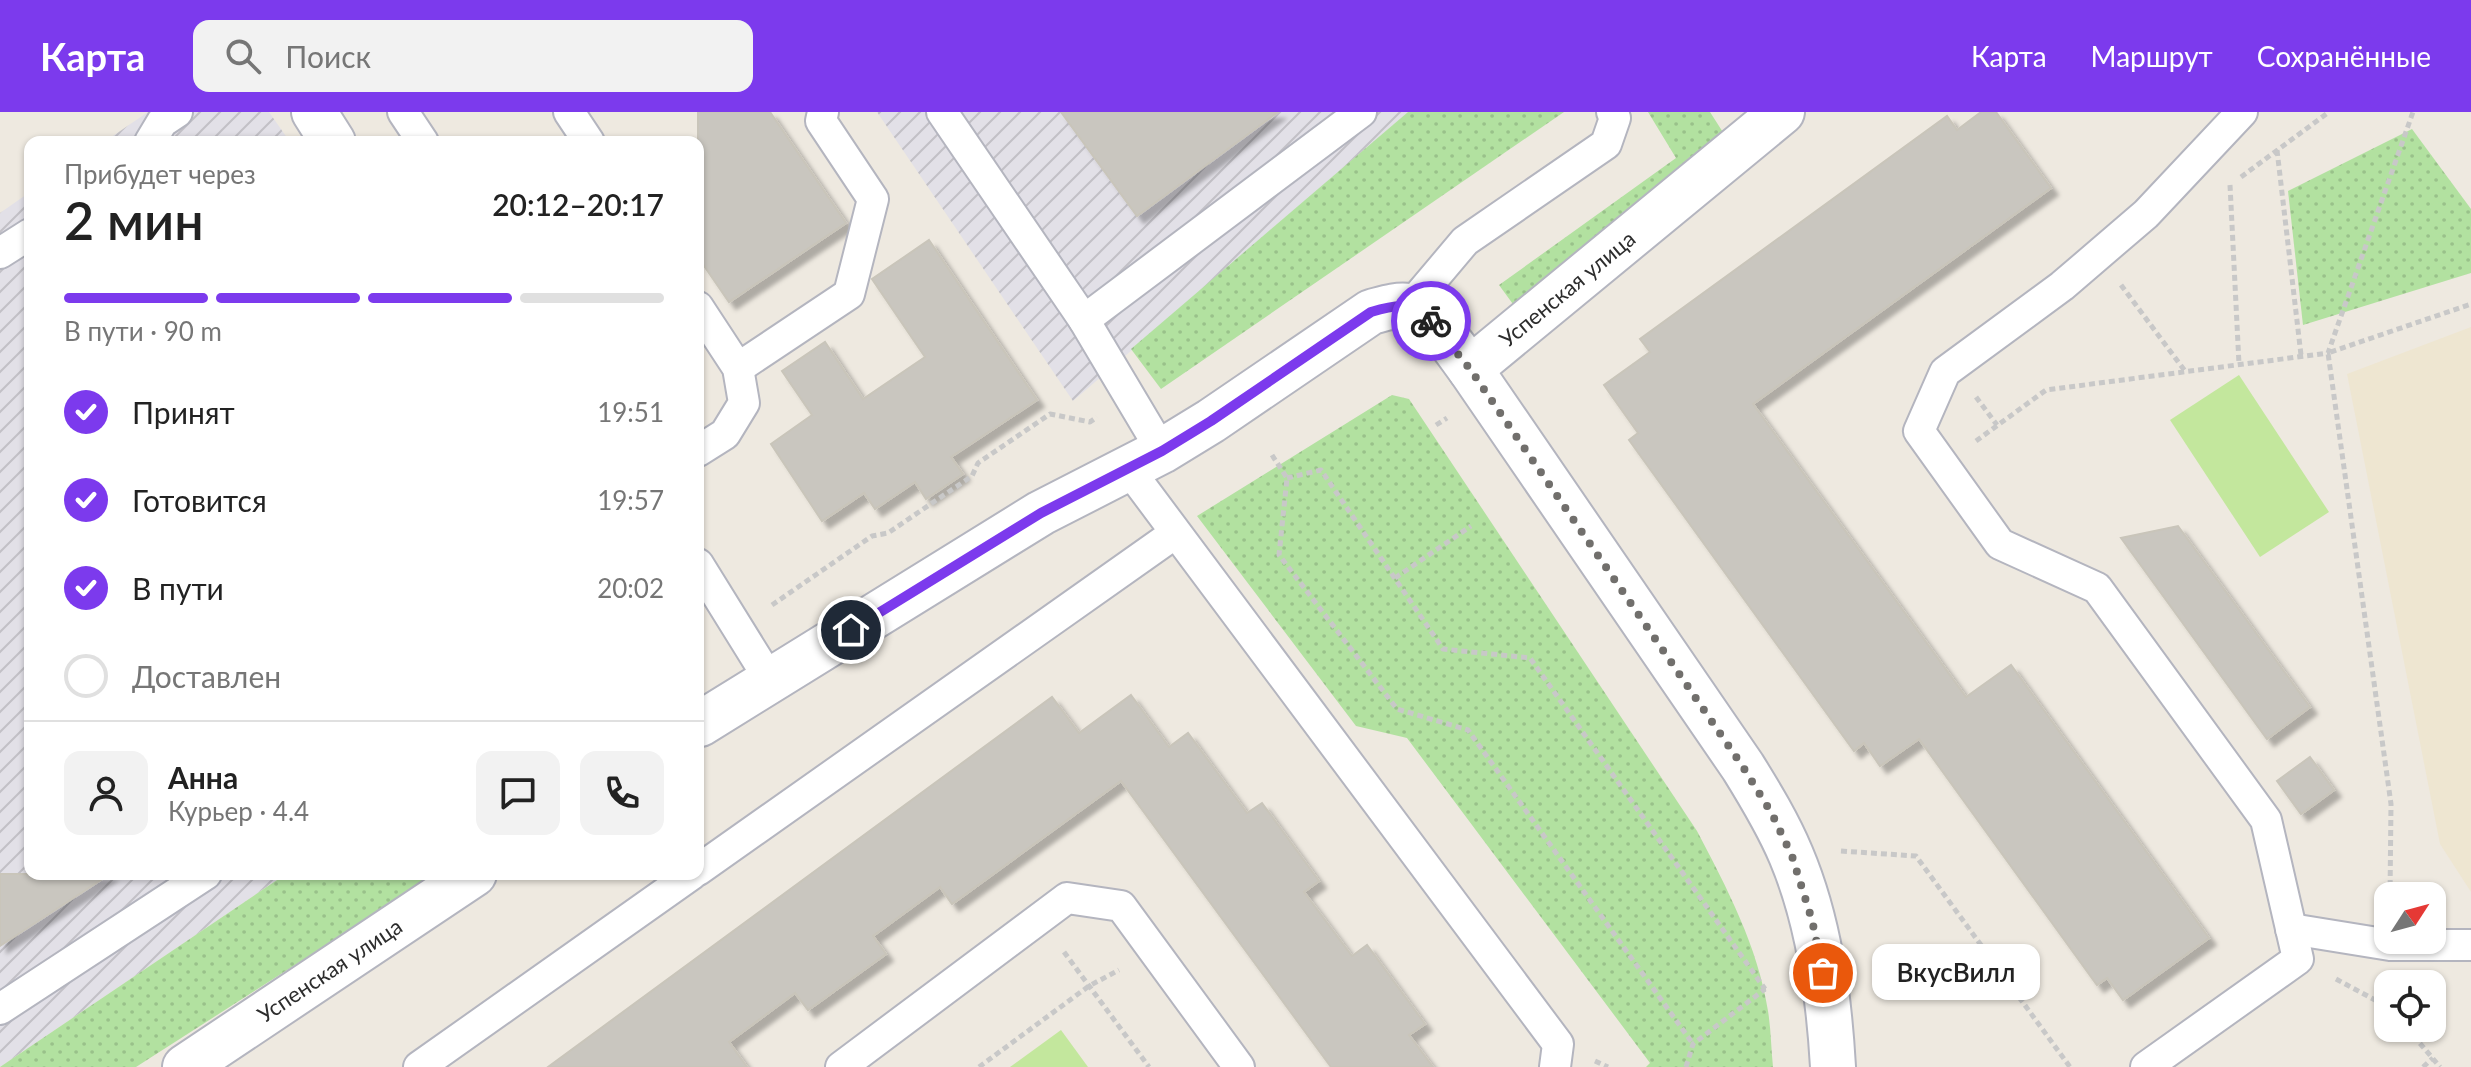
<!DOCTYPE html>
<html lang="ru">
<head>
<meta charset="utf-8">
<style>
  :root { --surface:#fff; --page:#f2f2f2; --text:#222; --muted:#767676; --line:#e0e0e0; --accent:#7c3aed }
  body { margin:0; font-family:Lato,sans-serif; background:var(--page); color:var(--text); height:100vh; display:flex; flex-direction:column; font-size:30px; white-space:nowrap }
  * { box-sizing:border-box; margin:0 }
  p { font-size:26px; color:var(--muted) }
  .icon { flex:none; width:44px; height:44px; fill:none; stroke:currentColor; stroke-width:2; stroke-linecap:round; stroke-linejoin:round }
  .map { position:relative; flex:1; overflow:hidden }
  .side { position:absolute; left:24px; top:24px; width:680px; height:744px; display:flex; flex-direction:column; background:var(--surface); border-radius:16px; box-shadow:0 2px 6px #0004 }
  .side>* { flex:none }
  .needle { width:52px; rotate:54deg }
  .tools { position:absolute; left:2374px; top:770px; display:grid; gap:16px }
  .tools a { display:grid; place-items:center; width:72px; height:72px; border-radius:16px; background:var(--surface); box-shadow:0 2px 6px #0004; font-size:40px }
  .pin { position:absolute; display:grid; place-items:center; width:68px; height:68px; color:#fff; margin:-34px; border:4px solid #fff; border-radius:50%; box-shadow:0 2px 8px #0007 }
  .courier { position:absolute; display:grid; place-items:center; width:80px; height:80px; margin:-40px; border:6px solid #7c3aed; border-radius:50%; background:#fff; color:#222; box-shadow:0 2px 10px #0007 }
  .bubble { position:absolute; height:56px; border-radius:16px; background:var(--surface); box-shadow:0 2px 6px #0004; font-size:26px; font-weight:600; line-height:56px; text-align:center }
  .headline em { font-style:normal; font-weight:600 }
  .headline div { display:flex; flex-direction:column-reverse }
  .headline { display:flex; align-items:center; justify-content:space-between; height:136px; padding:0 40px }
  h1 { font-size:52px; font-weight:600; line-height:60px }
  .bar { display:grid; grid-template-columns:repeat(4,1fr); gap:12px 8px; align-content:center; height:96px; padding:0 40px }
  .bar i { height:10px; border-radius:6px; background:var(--line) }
  .bar .current { background:var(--accent) }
  .bar p { grid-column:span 4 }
  .line { display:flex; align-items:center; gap:20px; padding:0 40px; border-top:2px solid var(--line) }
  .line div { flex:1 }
  .round { display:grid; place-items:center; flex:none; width:84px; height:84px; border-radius:16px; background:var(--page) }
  ol { padding:0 40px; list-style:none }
  li { display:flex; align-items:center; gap:24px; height:88px }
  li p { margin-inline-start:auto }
  li .icon { padding:8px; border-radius:50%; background:var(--accent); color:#fff; stroke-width:4 }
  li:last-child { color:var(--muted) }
  li i { width:44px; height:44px; border:4px solid var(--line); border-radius:50% }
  header { display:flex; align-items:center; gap:48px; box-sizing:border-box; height:112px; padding:0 40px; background:var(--accent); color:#fff }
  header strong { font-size:38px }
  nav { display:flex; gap:44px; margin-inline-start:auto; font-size:28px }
  .search { width:560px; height:72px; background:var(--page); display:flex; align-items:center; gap:20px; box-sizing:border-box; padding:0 28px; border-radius:16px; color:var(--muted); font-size:30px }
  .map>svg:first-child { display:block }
</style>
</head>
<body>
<header>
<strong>Карта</strong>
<div class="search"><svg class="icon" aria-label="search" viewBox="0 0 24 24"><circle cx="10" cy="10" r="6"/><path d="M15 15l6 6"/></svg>Поиск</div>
<nav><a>Карта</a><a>Маршрут</a><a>Сохранённые</a></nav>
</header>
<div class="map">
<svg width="2471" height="955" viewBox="0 0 2471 955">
  <defs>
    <pattern id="industrial-furrows" width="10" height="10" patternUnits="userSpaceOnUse" patternTransform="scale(2)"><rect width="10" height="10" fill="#e2e0e7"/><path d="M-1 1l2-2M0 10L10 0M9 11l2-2" fill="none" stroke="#c2c0c6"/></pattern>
    <pattern id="grass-dots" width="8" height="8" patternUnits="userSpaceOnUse" patternTransform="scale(2)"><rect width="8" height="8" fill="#b2e1a0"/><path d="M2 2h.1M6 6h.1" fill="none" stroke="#99c18a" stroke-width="1.8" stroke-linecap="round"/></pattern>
    <filter id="shadow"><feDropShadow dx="7" dy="7" stdDeviation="2" flood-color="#0004"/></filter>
  </defs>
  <rect width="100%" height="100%" fill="#eee9e0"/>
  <g fill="url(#industrial-furrows)">
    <polygon points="148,0 269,0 290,30 104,30"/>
    <polygon points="877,0 1408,0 1073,289"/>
    <polygon points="30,80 30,762 286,762 0,955 0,101"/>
  </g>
  <polygon fill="#eee6d1" points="2471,215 2471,780 2440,732 2347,262"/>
  <g fill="url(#grass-dots)">
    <polygon points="1408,0 1564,0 1161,277 1131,237"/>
    <polygon points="1648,0 1710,0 1726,25 1518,199 1499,173 1676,46"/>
    <polygon points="2412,17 2471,97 2471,161 2303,213 2288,79"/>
    <path d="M1392,283L1409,287L1697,719C1727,776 1758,835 1768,899C1771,917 1771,936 1773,955H1646L1650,951L1407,626L1356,614L1197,404Z"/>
    <polygon points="286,762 437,762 136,955 0,955"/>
  </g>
  <g fill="#c3e79d">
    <polygon points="2239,263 2329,400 2260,445 2170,308"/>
    <polygon points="1061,918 1088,955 1010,955"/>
  </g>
  <g fill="#c9c6bf" stroke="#c9c5ba" stroke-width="2" filter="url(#shadow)">
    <polygon points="698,0 770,0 846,111 729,190 698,145"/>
    <polygon points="1061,0 1278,0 1137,104"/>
    <polygon points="1981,0 1996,0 2051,76 1753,292 1966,585 2011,553 2209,826 2123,888 2107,866 2097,873 1919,627 1880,654 1864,631 1854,639 1629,328 1638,321 1604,273 1650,240 1640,227 1947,4 1957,18"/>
    <polygon points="929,128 1037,288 951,345 963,362 926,387 915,370 875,397 864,381 822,409 771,332 812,303 782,259 825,230 863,287 925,245 872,167"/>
    <polygon points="2178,414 2310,595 2267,627 2121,426"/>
    <polygon points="1131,583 1169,635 1188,621 1247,701 1262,691 1319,769 1304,780 1352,844 1367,833 1425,912 1409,923 1433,955 1331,955 1121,669 952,792 940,775 873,824 886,842 808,898 795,881 729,930 747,955 548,955 1052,585 1079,621"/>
    <polygon points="2310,645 2334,678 2301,702 2277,669"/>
    <polygon points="0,762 110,762 0,834"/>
  </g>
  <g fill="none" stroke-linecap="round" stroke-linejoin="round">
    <g stroke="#b4b5bf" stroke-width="34">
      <g id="service">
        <polyline points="403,0 423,30"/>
        <polyline points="569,0 589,30"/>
        <polyline points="942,0 1084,208 1162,339"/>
        <polyline points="150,30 162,10 177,0"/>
        <polyline points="0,141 30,122"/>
        <polyline points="1411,193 1465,129 1606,32 1615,6 1612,0"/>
        <polyline points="698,195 738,256 744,291 725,322 698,339"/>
        <polyline points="1084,208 1361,0"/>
        <polyline points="738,256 849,182 873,87 821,9 823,0"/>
        <polyline points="1127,355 1558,932 1555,955"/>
        <polyline points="698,452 770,568"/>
        <polyline points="698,758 1174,422"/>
        <polyline points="2291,817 2390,833 2471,833"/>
        <polyline points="0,897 206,762"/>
        <polyline points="419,955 692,762"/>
        <polyline points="841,955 1067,786 1121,794 1239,955"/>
        <polyline points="2146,955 2298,847 2266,708 2097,476 2000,432 1919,319 1945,260 2062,174 2146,102 2242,0"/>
      </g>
    </g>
    <g stroke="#b4b5bf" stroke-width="48">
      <g id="minor">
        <path id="s1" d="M1470,257L1782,0"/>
        <path id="s2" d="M185,955L474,762"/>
      </g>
    </g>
    <g stroke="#b4b5bf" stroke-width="48">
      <g id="tertiary">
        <polyline points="314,0 333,30"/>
        <path d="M698,609L700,612L1041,401L1162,339L1211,309L1371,200C1383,197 1396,192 1409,194C1430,197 1457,240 1470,257L1743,655C1761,684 1778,712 1791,743C1819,809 1829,884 1833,955"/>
      </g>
    </g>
    <g stroke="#c8c8c8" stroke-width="5" stroke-dasharray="6 4" stroke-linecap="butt">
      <polyline points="2277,38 2301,243"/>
      <polyline points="2241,65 2329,0"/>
      <polyline points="2230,73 2239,252"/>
      <polyline points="2121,173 2185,259"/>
      <polyline points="1976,285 1997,313"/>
      <polyline points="1436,313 1447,306"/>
      <polyline points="1976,329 2046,278 2328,241 2413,0"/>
      <polyline points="1272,343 1287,366 1279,443 1397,597 1468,618 1693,932"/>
      <polyline points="1287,366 1321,358 1443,537 1530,546 1765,877 1770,877"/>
      <polyline points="1395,466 1471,414"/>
      <polyline points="772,493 872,424 888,421 972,364 978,351 1050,302 1090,310 1097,305"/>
      <polyline points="1841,739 1916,744 2070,955"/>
      <polyline points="2390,784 2391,692 2328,241 2471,192"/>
      <polyline points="1064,840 1149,955"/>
      <polyline points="2336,867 2388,895"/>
      <polyline points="2407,916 2440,955"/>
      <polyline points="1595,949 1608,955"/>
      <polyline points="979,955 1089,874 1119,858"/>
      <polyline points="1686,955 1693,932 1765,877"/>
      <polyline points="2423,955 2433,946"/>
    </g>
    <use href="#service" stroke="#fff" stroke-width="30"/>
    <use href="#minor" stroke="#fff" stroke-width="44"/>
    <use href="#tertiary" stroke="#fff" stroke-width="44"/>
  </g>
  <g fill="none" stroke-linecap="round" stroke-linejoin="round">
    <polyline stroke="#716f6c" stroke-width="8" stroke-dasharray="0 14.4" points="1431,209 1470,257 1743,655 1772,702 1792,744 1812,808 1823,861"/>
    <path stroke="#7c3aed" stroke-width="10" d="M851,518L1041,401L1162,339L1211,309L1371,200C1395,193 1413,189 1431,209"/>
  </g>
  <g text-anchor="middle" stroke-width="8" stroke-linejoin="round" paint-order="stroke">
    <g font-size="22" fill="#2d2d2d" stroke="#fff">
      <text dy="8" stroke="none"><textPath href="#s1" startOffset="126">Успенская улица</textPath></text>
      <text dy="8" stroke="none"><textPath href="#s2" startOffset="174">Успенская улица</textPath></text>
    </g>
  </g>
</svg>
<div class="tools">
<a><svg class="needle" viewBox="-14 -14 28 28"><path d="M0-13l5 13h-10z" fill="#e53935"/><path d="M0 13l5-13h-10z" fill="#767676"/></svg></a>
<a><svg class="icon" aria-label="locate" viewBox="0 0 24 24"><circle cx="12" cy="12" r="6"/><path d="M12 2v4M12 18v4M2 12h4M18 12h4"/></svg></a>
</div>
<div class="pin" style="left:1823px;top:861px;background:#ea580c"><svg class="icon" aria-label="bag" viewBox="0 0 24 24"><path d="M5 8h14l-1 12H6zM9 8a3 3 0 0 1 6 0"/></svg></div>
<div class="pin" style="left:851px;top:518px;background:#1f2937"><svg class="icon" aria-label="home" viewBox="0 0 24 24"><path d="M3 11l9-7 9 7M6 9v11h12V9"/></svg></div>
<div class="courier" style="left:1431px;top:209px"><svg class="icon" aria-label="bike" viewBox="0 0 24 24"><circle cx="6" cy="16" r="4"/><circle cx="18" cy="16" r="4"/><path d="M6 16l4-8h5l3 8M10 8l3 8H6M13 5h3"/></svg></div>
<div class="bubble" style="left:1872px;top:832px;width:168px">ВкусВилл</div>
<section class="side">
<div class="headline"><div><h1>2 мин</h1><p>Прибудет через</p></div><em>20:12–20:17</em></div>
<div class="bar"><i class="current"></i><i class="current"></i><i class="current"></i><i></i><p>В пути · 90 m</p></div>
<ol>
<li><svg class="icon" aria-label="check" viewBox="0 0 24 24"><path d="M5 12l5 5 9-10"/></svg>Принят<p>19:51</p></li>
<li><svg class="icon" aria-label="check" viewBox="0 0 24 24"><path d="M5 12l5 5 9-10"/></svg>Готовится<p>19:57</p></li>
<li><svg class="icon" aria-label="check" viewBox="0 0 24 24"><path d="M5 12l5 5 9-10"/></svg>В пути<p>20:02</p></li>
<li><i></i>Доставлен</li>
</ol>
<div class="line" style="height:144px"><a class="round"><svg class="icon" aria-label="person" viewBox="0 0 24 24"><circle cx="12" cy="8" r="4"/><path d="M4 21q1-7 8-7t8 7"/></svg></a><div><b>Анна</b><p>Курьер · 4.4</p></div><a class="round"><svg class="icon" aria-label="chat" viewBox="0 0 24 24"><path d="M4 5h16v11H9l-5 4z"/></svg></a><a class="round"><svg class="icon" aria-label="phone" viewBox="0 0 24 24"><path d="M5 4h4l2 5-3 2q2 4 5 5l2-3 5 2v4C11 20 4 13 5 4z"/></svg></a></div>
</section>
</div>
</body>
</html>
